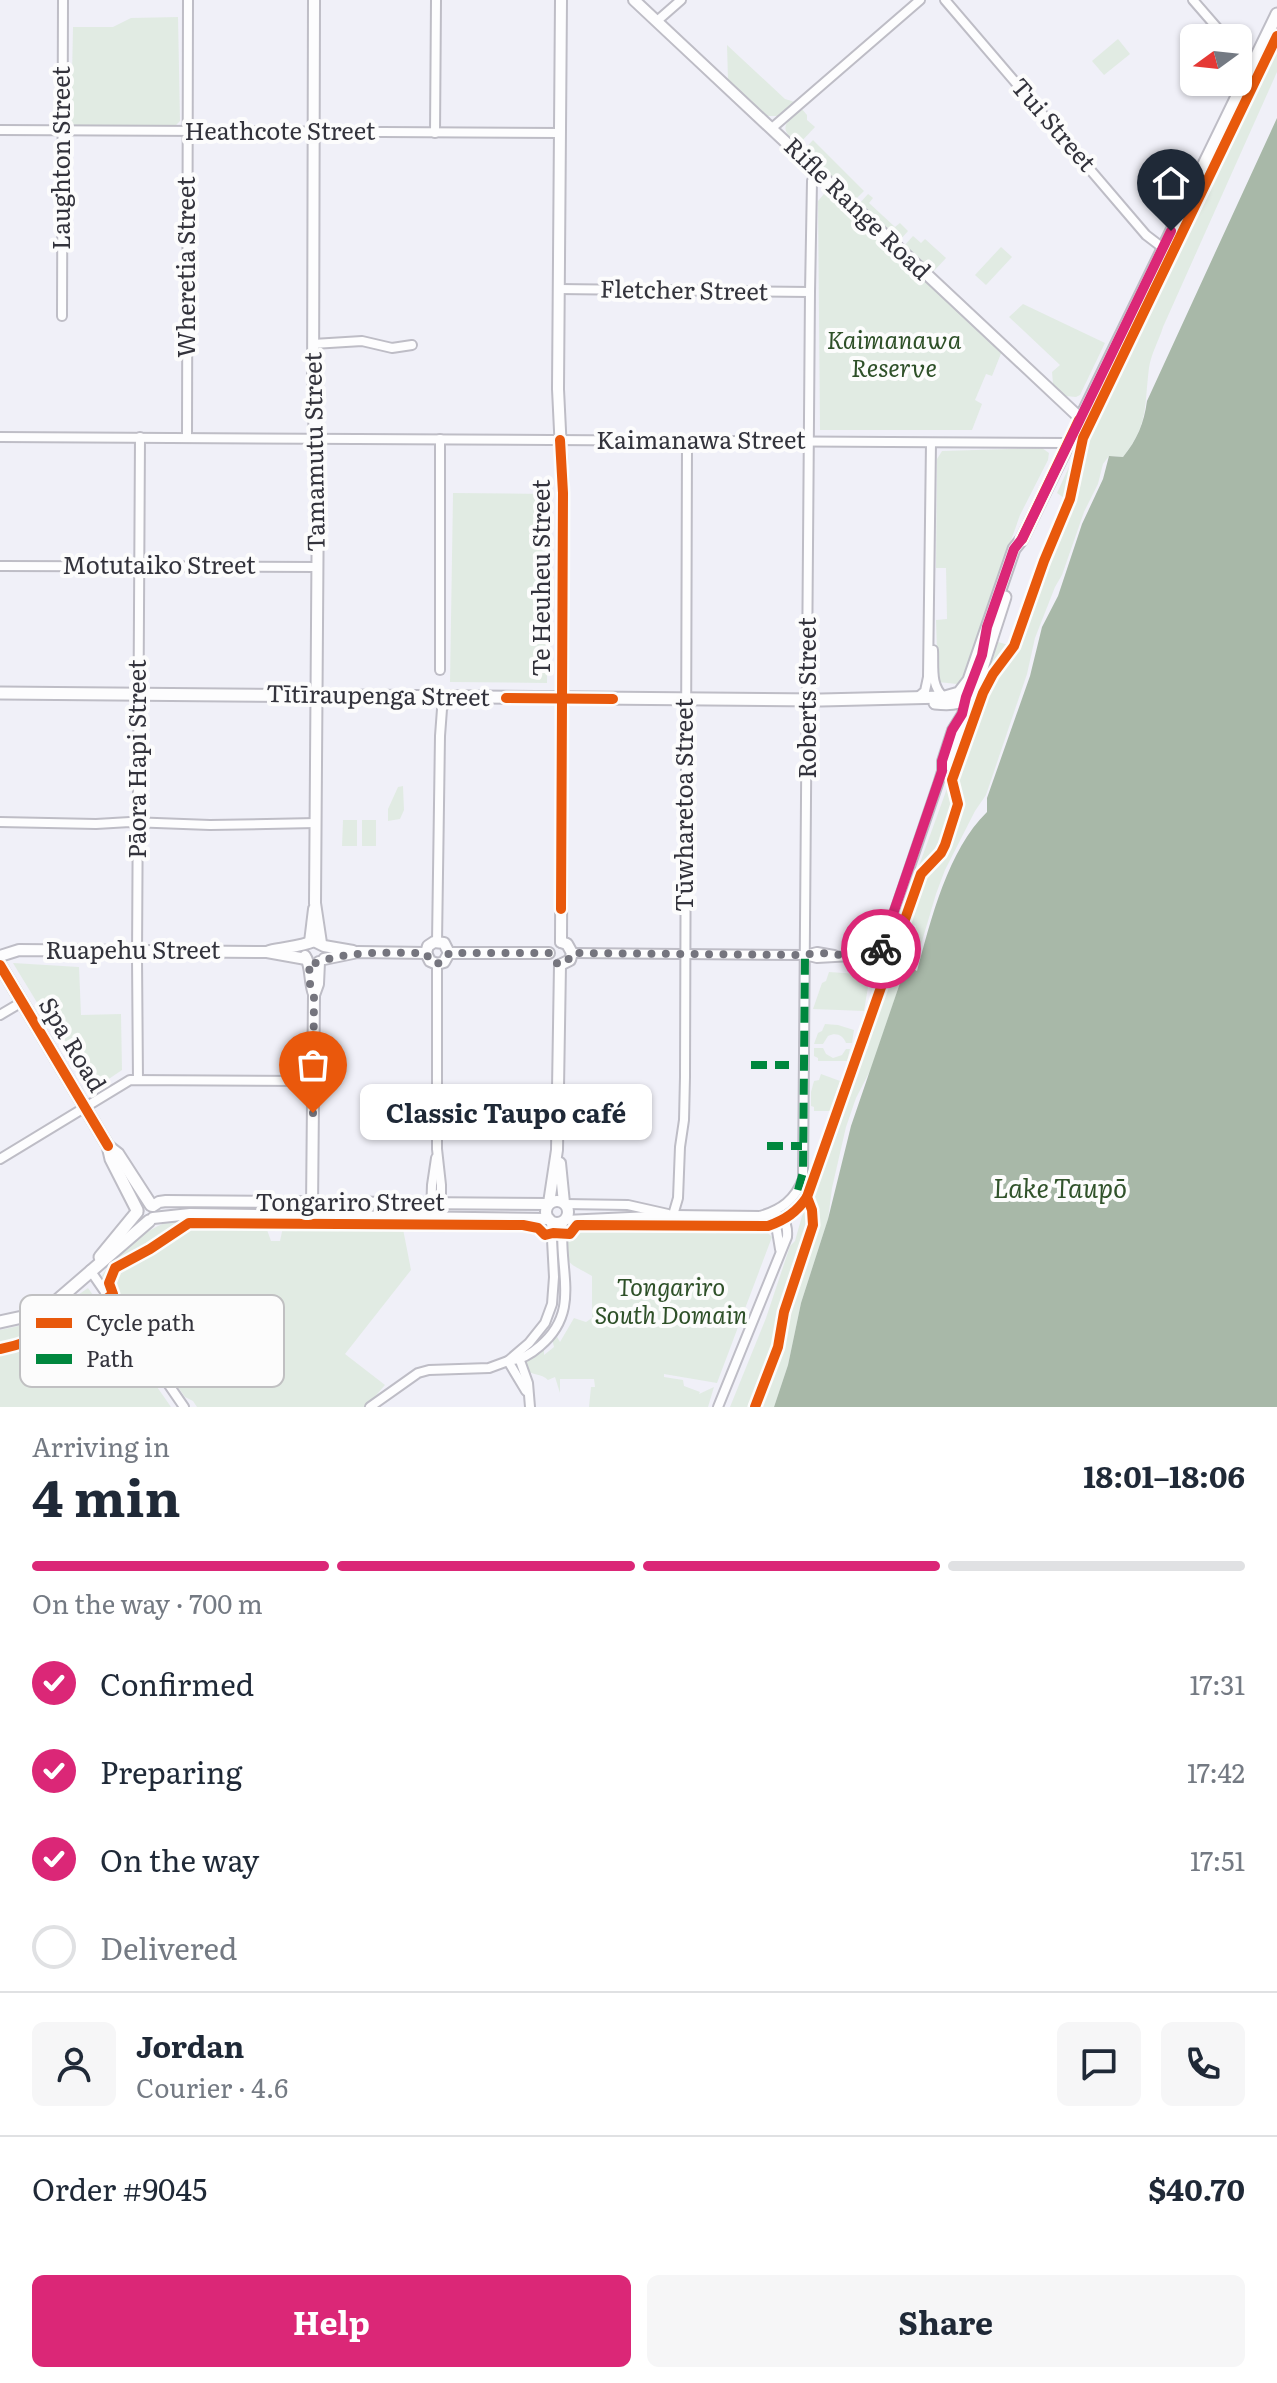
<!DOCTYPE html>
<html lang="en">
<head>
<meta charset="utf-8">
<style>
  :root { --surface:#fff; --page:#f6f6f7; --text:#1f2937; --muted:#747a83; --line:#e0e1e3; --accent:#db2777 }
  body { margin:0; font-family:Literata,serif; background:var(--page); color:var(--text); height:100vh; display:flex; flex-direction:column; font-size:30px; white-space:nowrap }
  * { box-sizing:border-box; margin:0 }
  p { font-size:26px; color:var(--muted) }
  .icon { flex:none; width:44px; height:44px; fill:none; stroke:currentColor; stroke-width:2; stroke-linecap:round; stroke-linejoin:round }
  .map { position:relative; height:1407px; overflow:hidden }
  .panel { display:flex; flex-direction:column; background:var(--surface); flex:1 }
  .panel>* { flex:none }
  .needle { width:52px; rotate:255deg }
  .buttons { position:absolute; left:1180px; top:24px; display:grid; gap:16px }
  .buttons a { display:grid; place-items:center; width:72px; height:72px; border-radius:12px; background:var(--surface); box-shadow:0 2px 6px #0004; font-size:40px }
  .pin { position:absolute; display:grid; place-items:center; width:68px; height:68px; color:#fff; margin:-82px -34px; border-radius:50% 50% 50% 0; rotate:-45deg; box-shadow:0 0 8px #0007 }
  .pin .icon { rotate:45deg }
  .courier { position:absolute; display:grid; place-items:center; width:80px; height:80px; margin:-40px; border:6px solid #db2777; border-radius:50%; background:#fff; color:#222; box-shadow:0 2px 10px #0007 }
  .bubble { position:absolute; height:56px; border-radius:12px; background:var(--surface); box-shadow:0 2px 6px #0004; font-size:26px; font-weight:700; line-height:56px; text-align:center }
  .summary em { font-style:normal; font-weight:700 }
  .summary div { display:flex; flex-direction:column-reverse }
  .summary { display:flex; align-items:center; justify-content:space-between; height:136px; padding:0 32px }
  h1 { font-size:52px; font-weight:700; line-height:60px }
  .bar { display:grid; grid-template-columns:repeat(4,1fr); gap:12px 8px; align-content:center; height:96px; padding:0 32px }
  .bar i { height:10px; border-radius:6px; background:var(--line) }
  .bar .on { background:var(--accent) }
  .bar p { grid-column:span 4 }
  .line { display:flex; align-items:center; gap:20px; padding:0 32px; border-top:2px solid var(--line) }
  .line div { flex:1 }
  .round { display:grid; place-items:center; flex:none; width:84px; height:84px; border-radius:12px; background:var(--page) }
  ol { padding:0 32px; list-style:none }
  li { display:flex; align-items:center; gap:24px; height:88px }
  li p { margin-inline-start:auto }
  li .icon { padding:8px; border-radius:50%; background:var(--accent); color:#fff; stroke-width:4 }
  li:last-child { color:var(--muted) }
  li i { width:44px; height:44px; border:4px solid var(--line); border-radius:50% }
  .button { display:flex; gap:16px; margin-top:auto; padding:16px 32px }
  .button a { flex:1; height:92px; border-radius:12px; background:var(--accent); color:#fff; font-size:32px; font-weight:700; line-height:92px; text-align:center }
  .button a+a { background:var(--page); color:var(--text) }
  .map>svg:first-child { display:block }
</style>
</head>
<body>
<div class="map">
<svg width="1277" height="1407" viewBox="0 0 1277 1407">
  <rect width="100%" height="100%" fill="#f0f0f8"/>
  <g fill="#e1ebe3">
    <polygon points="178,17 180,121 175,126 71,125 73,27 113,27 131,18"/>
    <polygon points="1118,39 1130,54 1104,75 1092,61"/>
    <path d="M1277,41V72L1163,327C1159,340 1151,354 1149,368C1144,407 1149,424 1123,457L1109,456L1103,464L1098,484L1084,512L1062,575L1055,587L1035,638L1027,674L986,795L975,811L945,870L936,894L917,958L901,980L871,1069L856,1098L846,1127L832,1188L828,1219L801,1303L788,1365L774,1407H730L766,1318L790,1246L795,1241L802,1216L811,1199L810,1193L821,1164L824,1163L822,1161L827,1148L830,1146L828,1144L833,1131L836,1129L833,1127L844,1098L848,1096L846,1094L851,1081L853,1080L852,1078L856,1065L859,1063L858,1061L861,1051L867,1050L869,1044L865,1042L881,998L884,997L882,995L896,956L911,941L916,926L899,921L979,700L998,642L1012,646L1046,551L1067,500L1057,493L1113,371L1184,235Z"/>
    <polygon points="727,45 785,99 795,102 778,116 766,116 728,80"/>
    <path d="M801,108L807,115V120L815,127L798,145C778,127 784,125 801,108Z"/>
    <polygon points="813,140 864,191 855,200 804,150"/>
    <polygon points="824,194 833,195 1002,351 992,376 986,374 975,400 982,404 972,430 820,430 818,201"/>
    <polygon points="868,194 873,198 869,203 895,227 900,223 908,231 900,240 860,203"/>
    <polygon points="913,236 921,243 925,239 946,258 933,272 904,246"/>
    <polygon points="1001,247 1012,257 986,285 975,275"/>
    <polygon points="1023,304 1105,343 1080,395 1076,397 1065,396 1053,384 1052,372 1060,365 1009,317"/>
    <polygon points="1042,448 1049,453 1048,460 1020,515 961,681 957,684 938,682 936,620 947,619 946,568 936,568 937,459 942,451"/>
    <polygon points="453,493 549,494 547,683 450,682"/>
    <polygon points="403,786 404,810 400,819 388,821 388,809 398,787"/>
    <polygon points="343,820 357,820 357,846 342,846"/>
    <rect x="362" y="820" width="14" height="26"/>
    <polygon points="13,963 79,967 81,1015 121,1014 122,1070 91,1091"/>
    <polygon points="829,972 858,974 869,981 864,1011 813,1009 822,983 826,981"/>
    <path d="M825,1024L838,1025L854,1030L852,1043H846C843,1035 836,1032 828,1036L823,1044H814L818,1033L822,1031Z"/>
    <polygon points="814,1048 823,1048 826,1054 833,1058 842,1055 846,1049 850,1049 847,1061 818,1061 818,1058 814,1056"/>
    <polygon points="821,1074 840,1081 830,1111 814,1111 814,1107 811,1106 811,1092 814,1081 819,1080"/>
    <path d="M188,1216L181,1227L148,1250L114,1268L108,1283L112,1294L102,1276C117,1249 154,1222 188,1216Z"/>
    <polygon points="186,1226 266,1227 271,1241 280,1241 283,1227 344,1227 348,1230 350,1227 382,1228 383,1231 388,1231 388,1228 392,1230 397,1228 403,1229 411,1270 345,1354 385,1385 366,1407 197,1407 193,1401 185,1397 113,1296 115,1292 110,1284 117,1269 148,1252"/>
    <path d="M598,1226L603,1232L616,1229L756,1230L768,1233L772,1237L717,1383L664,1374V1377L683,1380L684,1386L700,1392L699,1394L714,1387L708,1407H589L591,1387H595L594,1379H560V1393L555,1377L548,1380C541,1373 532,1376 526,1369L525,1360L544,1348V1355L554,1347L552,1339L556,1335L560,1342L574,1318L586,1322L592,1318V1276C569,1262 567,1268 564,1238L570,1242L574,1231L579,1232L580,1228Z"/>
    <polygon points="88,1288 171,1407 0,1407 0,1330 41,1321"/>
  </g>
  <path fill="#a8b8a8" d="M1277,118V1407H774L788,1365L801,1303L828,1219L851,1126L901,980L910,967L917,971C931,919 948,850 987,812V798L1030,676L1042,627L1058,596L1082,524L1103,479L1109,456L1123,457C1137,440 1144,423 1147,401Z"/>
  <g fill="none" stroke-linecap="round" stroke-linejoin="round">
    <g stroke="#bebdc6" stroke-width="12">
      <g id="minor">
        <polyline points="945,0 1146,235 1163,248"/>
        <polyline points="1193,0 1226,38"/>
        <polyline points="657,21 681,0"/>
        <polyline points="1238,51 1253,63"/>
        <polyline points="772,128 920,0"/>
        <polyline points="0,130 560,133"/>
        <polyline points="435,133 436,0"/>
        <polyline points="559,289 810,292"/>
        <polyline points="62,316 63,0"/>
        <polyline points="313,344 362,341 392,348 412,345"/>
        <polyline points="0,437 1067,443"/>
        <polyline points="187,438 188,0"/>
        <polyline points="0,566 317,567"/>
        <path d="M933,650C934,666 930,686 944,697"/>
        <polyline points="440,670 440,439"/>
        <polyline points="918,697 925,691 928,677 931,443"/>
        <polyline points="942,770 949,763 974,695"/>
        <polyline points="0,822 96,824 130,822 210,825 316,823"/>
        <polyline points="437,942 440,736 442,709 448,697"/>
        <polyline points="572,953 805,955 817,952 834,955"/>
        <polyline points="805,955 817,958 870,955 878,952 883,946 938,784 942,771 942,761 952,730 962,714 966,696"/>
        <polyline points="437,964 437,1149 441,1185 441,1216"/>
        <polyline points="0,1015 22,1002"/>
        <polyline points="138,1080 137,958 140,437"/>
        <polyline points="0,1159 130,1080 314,1081"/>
        <polyline points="565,1204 628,1205 668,1214"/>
        <polyline points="673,1215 678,1198 680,1147 684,1120 685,1077 687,441"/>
        <polyline points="431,1216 432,1185 436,1158"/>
        <polyline points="760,1216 776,1225 780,1249"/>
        <path d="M565,1220L673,1215L760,1216C781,1210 795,1200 803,1179L810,292L812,181L817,171"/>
        <polyline points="90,1270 184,1407"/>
        <polyline points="518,1355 528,1383 530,1407"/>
        <path d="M513,1360C523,1359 532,1353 540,1346C583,1310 557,1268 563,1221"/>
        <polyline points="508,1361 526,1391"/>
        <polyline points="370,1407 418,1373 429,1370 489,1368 508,1361 529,1343 545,1323 552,1304 554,1277 551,1221"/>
        <path d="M718,1407L787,1237C788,1225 784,1216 772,1213"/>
      </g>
    </g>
    <g stroke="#bebdc6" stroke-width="14">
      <g id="tertiary">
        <polyline points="314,0 313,401 318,486 315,903 321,943"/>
        <polyline points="561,0 558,389 563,493 561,942"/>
        <polyline points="634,0 1080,418"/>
        <polyline points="310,942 314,909"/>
        <path d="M269,951C286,947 299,947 314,941L324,946L353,951"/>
        <polyline points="426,953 428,946 434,942 444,943 449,953"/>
        <polyline points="426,953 430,961 437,964 444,962 449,953"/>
        <polyline points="449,953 549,953"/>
        <polyline points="0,956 19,950 267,952 306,959"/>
        <path d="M305,956C312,966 309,982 314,994"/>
        <polyline points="324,959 358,952 426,953"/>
        <polyline points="560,965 570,960 572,953 567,944 561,942"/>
        <polyline points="560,1163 564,1203"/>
        <circle cx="557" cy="1212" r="11"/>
        <polyline points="549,1203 557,1150 560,965"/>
        <polyline points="153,1206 159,1202 166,1201 548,1204"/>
        <polyline points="312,1208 314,995 318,984 319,962"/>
        <polyline points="153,1218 190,1214 549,1219"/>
      </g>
    </g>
    <g stroke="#bebdc6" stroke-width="15">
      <g id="secondary">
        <polyline points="0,693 821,700 945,697 959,693 969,680 1014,549 1022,539 1277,14"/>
        <path d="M935,703C953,705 964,704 975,690L1005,597"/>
        <polyline points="0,965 108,1146 111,1159 137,1210"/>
        <polyline points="109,1147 118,1154 151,1205"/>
        <polyline points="100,1257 137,1212"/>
        <polyline points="0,1322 27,1316 53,1304 149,1221"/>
      </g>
    </g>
    <use href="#minor" stroke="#fdfdfe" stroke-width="8"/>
    <use href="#tertiary" stroke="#fdfdfe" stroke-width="10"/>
    <use href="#secondary" stroke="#fdfdfe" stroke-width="11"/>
    <g stroke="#00873e" stroke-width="8" stroke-dasharray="16 8" stroke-linecap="butt">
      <polyline points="751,1065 789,1065"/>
      <polyline points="767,1146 802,1146"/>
      <polyline points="798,1190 803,1172 805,955"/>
    </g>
    <g stroke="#fcfcfc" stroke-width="15">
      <g id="cycleway">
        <polyline points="560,440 563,493 561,909"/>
        <polyline points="1022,539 1079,420"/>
        <polyline points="506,698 613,699"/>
        <polyline points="0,965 108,1146"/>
        <path d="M0,1349C40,1341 82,1319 113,1294L109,1283L115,1268L150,1249L189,1223L523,1225L538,1228L545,1235L553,1233L570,1234L577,1225L768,1226C785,1220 797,1212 807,1197"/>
        <polyline points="755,1407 778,1347 784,1312 813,1225 812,1210 807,1197 921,874 941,853 945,845 958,804 952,780 983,693 993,674 1014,646 1044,561 1070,499 1083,438 1277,36"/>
      </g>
    </g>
    <use href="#cycleway" stroke="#e8590c" stroke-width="10"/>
  </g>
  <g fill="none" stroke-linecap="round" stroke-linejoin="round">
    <path stroke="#75757e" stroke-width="8" stroke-dasharray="0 14.4" d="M313,1113L314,995L310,984L309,962L316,963C351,950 388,953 426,953L430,961L437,964L446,959L449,953H549L551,960L560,965L567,962L572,953H575L805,955C829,948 860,965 881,949"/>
    <polyline stroke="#db2777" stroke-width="10" points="881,949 942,771 942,761 952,730 962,714 966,697 982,655 987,627 1014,549 1022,539 1171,231"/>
  </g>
  <g text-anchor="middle" stroke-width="8" stroke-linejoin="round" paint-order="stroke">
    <g font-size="24" fill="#33333c" stroke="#fcfcfc">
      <text transform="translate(1053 125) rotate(49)" y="8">Tui Street</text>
      <text x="280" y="140">Heathcote Street</text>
      <text transform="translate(62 158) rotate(-90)" y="8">Laughton Street</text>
      <text transform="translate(857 209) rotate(44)" y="8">Rifle Range Road</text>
      <text transform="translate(187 267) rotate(-90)" y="8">Wheretia Street</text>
      <text transform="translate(684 291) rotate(1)" y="8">Fletcher Street</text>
      <text x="701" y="449">Kaimanawa Street</text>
      <text transform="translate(315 452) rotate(-91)" y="8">Tamamutu Street</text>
      <text x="159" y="574">Motutaiko Street</text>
      <text transform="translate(542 578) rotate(-90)" y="8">Te Heuheu Street</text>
      <text transform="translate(378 696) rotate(1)" y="8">Tītīraupenga Street</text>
      <text transform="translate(808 698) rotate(-90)" y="8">Roberts Street</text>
      <text transform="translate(138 759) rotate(-90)" y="8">Pāora Hapi Street</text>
      <text transform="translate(685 805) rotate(-90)" y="8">Tūwharetoa Street</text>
      <text x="133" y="959">Ruapehu Street</text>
      <text transform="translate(72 1045) rotate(59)" y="8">Spa Road</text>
      <text x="350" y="1211">Tongariro Street</text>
    </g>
    <g font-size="24" font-style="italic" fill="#2e5028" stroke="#fcfcfc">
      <text x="894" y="349">Kaimanawa<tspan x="894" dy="28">Reserve</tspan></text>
      <text x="671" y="1296">Tongariro<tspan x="671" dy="28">South Domain</tspan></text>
    </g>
    <g font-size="26" font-style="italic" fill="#31532b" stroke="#fcfcfc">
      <text x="1060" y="1198">Lake Taupō</text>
    </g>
  </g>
  <rect x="20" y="1295" width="264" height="92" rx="12" fill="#fcfcfc" stroke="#c0c0c2" stroke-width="2"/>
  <rect x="36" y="1318" width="36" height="10" fill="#e8590c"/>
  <rect x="36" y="1354" width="36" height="10" fill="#00873e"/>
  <g font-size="22" fill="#33333c">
    <text x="86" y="1331">Cycle path</text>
    <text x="86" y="1367">Path</text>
  </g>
</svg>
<div class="buttons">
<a><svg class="needle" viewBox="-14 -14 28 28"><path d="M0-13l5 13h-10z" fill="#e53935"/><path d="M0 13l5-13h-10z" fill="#747a83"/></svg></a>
</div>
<div class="pin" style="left:313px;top:1113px;background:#ea580c"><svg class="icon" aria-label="bag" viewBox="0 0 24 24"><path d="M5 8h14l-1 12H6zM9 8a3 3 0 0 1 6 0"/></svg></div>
<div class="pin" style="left:1171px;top:231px;background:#1f2937"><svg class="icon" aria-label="home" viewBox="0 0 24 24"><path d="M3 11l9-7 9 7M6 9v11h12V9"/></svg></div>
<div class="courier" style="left:881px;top:949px"><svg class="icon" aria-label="bike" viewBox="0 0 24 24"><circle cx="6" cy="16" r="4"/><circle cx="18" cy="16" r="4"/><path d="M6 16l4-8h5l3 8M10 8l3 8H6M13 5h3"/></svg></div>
<div class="bubble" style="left:360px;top:1084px;width:292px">Classic Taupo café</div>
</div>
<section class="panel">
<div class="summary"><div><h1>4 min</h1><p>Arriving in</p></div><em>18:01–18:06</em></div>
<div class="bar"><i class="on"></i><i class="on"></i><i class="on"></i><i></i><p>On the way · 700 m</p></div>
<ol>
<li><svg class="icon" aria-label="check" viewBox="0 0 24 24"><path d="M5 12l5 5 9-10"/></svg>Confirmed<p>17:31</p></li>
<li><svg class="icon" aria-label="check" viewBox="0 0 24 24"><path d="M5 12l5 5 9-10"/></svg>Preparing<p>17:42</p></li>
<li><svg class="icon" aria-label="check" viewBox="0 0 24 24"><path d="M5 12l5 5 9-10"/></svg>On the way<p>17:51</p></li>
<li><i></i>Delivered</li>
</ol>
<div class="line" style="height:144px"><a class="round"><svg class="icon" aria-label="person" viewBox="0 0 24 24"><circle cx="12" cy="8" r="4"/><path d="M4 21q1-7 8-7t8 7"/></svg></a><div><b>Jordan</b><p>Courier · 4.6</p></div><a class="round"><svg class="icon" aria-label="chat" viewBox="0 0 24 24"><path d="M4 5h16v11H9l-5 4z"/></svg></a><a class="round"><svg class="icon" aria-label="phone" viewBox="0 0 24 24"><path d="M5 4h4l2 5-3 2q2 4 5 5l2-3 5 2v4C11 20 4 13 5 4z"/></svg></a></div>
<div class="line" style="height:104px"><div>Order #9045</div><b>$40.70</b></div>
<div class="button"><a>Help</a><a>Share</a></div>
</section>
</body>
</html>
